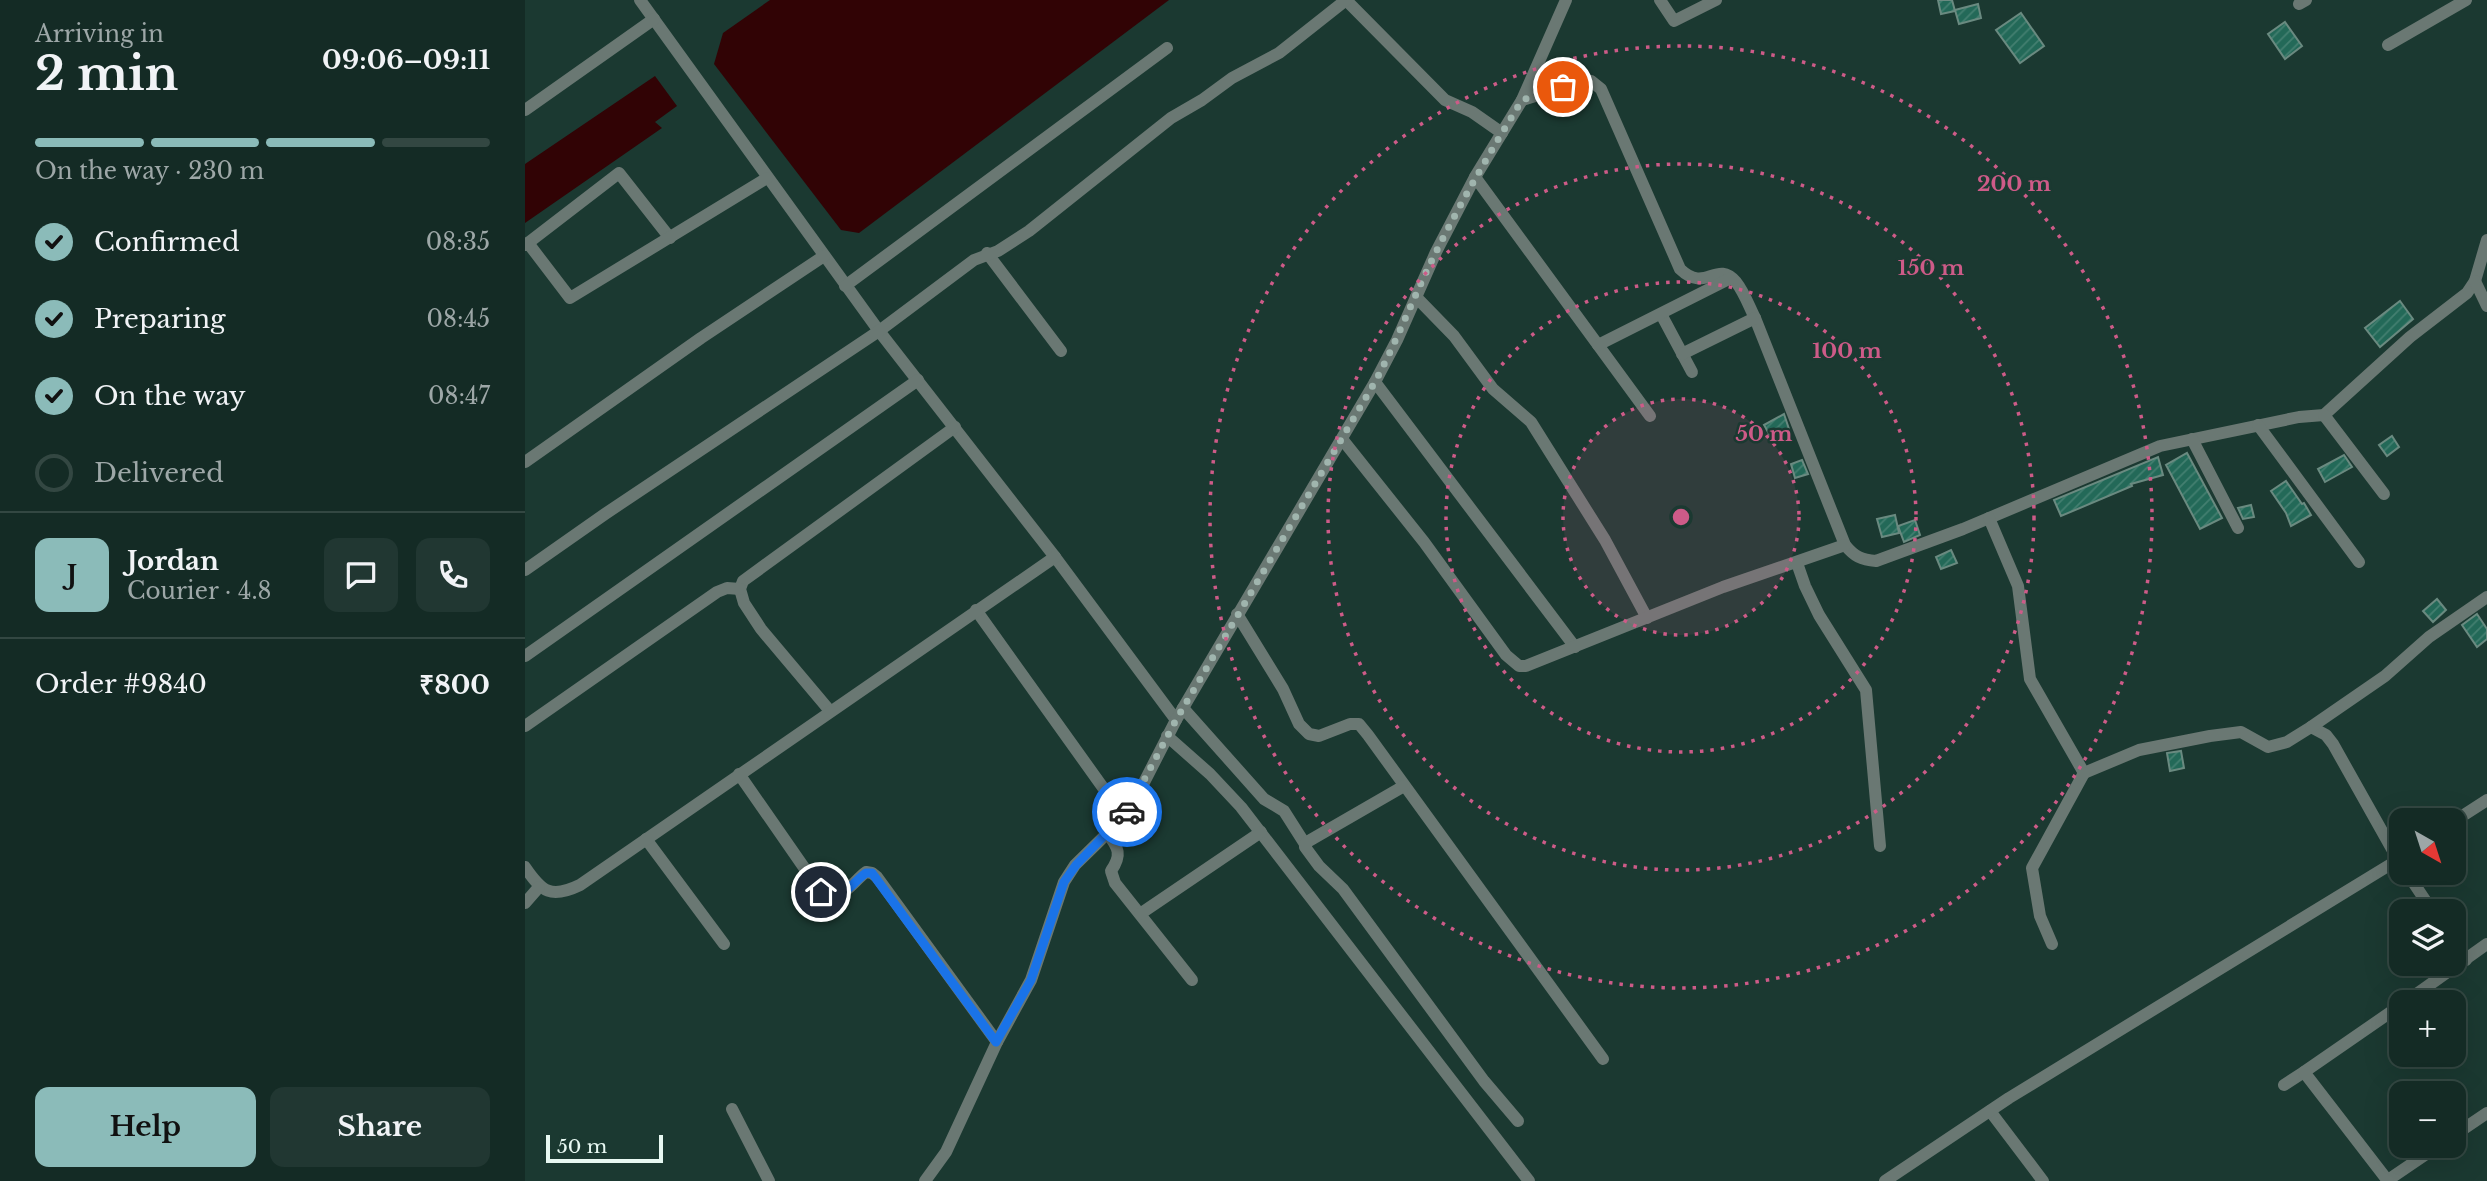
<!DOCTYPE html>
<html lang="en">
<head>
<meta charset="utf-8">
<style>
  :root { --surface:#142b25; --page:#213732; --text:#f1f3f6; --muted:#9da7a7; --line:#334742; --accent:#8bbbb9 }
  body { margin:0; font-family:"Libre Baskerville",serif; background:var(--page); color:var(--text); height:100vh; display:flex; flex-direction:column; font-size:26px; white-space:nowrap }
  * { box-sizing:border-box; margin:0 }
  p { font-size:23px; color:var(--muted) }
  .icon { flex:none; width:38px; height:38px; fill:none; stroke:currentColor; stroke-width:2; stroke-linecap:round; stroke-linejoin:round }
  .map { position:relative; flex:1; overflow:hidden }
  .sheet { display:flex; flex-direction:column; background:var(--surface); width:525px }
  .sheet>* { flex:none }
  .needle { width:46px; rotate:141deg }
  .tools { position:absolute; left:1864px; top:808px; display:grid; gap:14px }
  .tools a { display:grid; place-items:center; width:77px; height:77px; border-radius:14px; background:var(--surface); box-shadow:0 7px 28px #0002,0 0 0 2px var(--line); font-size:35px }
  .scale { position:absolute; left:21px; bottom:18px; width:117px; box-sizing:border-box; padding-left:7px; border:4px solid #e7f8f2; border-top:0; font-size:19px; line-height:24px; white-space:nowrap; color:#e7f8f2; -webkit-text-stroke:5px #1b3931; paint-order:stroke }
  .pin { position:absolute; display:grid; place-items:center; width:60px; height:60px; color:#fff; margin:-30px; border:4px solid #fff; border-radius:50%; box-shadow:0 2px 7px #0007 }
  .courier { position:absolute; display:grid; place-items:center; width:70px; height:70px; margin:-35px; border:5px solid #1a73e8; border-radius:50%; background:#fff; color:#222; box-shadow:0 2px 9px #0007 }
  .overview em { font-style:normal; font-weight:700 }
  .overview div { display:flex; flex-direction:column-reverse }
  .overview { display:flex; align-items:center; justify-content:space-between; height:119px; padding:0 35px }
  h1 { font-size:46px; font-weight:700; line-height:52px }
  .bar { display:grid; grid-template-columns:repeat(4,1fr); gap:10px 7px; align-content:center; height:84px; padding:0 35px }
  .bar i { height:9px; border-radius:5px; background:var(--line) }
  .bar .selected { background:var(--accent) }
  .bar p { grid-column:span 4 }
  .line { display:flex; align-items:center; gap:18px; padding:0 35px; border-top:2px solid var(--line) }
  .line div { flex:1 }
  .round { display:grid; place-items:center; flex:none; width:74px; height:74px; border-radius:14px; background:var(--page) }
  ol { padding:0 35px; list-style:none }
  li { display:flex; align-items:center; gap:21px; height:77px }
  li p { margin-inline-start:auto }
  li .icon { padding:7px; border-radius:50%; background:var(--accent); color:#111; stroke-width:4 }
  li:last-child { color:var(--muted) }
  li i { width:38px; height:38px; border:4px solid var(--line); border-radius:50% }
  .button { display:flex; gap:14px; margin-top:auto; padding:14px 35px }
  .button a { flex:1; height:80px; border-radius:14px; background:var(--accent); color:#111; font-size:28px; font-weight:700; line-height:80px; text-align:center }
  .button a+a { background:var(--page); color:var(--text) }
  main { display:flex; flex:1; min-height:0 }
  .map>svg:first-child { display:block }
</style>
</head>
<body>
<main>
<section class="sheet">
<div class="overview"><div><h1>2 min</h1><p>Arriving in</p></div><em>09:06–09:11</em></div>
<div class="bar"><i class="selected"></i><i class="selected"></i><i class="selected"></i><i></i><p>On the way · 230 m</p></div>
<ol>
<li><svg class="icon" aria-label="check" viewBox="0 0 24 24"><path d="M5 12l5 5 9-10"/></svg>Confirmed<p>08:35</p></li>
<li><svg class="icon" aria-label="check" viewBox="0 0 24 24"><path d="M5 12l5 5 9-10"/></svg>Preparing<p>08:45</p></li>
<li><svg class="icon" aria-label="check" viewBox="0 0 24 24"><path d="M5 12l5 5 9-10"/></svg>On the way<p>08:47</p></li>
<li><i></i>Delivered</li>
</ol>
<div class="line" style="height:126px"><b class="round" style="background:var(--accent);color:#111">J</b><div><b>Jordan</b><p>Courier · 4.8</p></div><a class="round"><svg class="icon" aria-label="chat" viewBox="0 0 24 24"><path d="M4 5h16v11H9l-5 4z"/></svg></a><a class="round"><svg class="icon" aria-label="phone" viewBox="0 0 24 24"><path d="M5 4h4l2 5-3 2q2 4 5 5l2-3 5 2v4C11 20 4 13 5 4z"/></svg></a></div>
<div class="line" style="height:91px"><div>Order #9840</div><b>₹800</b></div>
<div class="button"><a>Help</a><a>Share</a></div>
</section>
<div class="map">
<svg width="1962" height="1181" viewBox="0 0 1962 1181">
  <defs>
    <pattern id="building-hatch" width="6" height="6" patternUnits="userSpaceOnUse" patternTransform="scale(1.75)"><rect width="6" height="6" fill="#236958"/><path d="M-1 1l2-2M0 6l6-6M5 7l2-2" fill="none" stroke="#437f70"/></pattern>
  </defs>
  <rect width="100%" height="100%" fill="#1b3931"/>
  <g fill="#310305">
    <polygon points="245,0 644,0 334,233 316,230 189,64 198,33"/>
    <polygon points="130,76 152,106 130,122 137,128 0,223 0,164"/>
  </g>
  <g fill="url(#building-hatch)" stroke="#6a8a80" stroke-width="2">
    <polygon points="1413,0 1427,0 1430,11 1416,14"/>
    <polygon points="1453,4 1456,18 1434,24 1430,10"/>
    <polygon points="1496,13 1519,46 1495,63 1471,30"/>
    <polygon points="1760,22 1777,46 1760,59 1743,34"/>
    <polygon points="1875,301 1888,319 1855,347 1840,328"/>
    <polygon points="1259,414 1264,429 1247,439 1239,425"/>
    <polygon points="1867,436 1874,447 1862,456 1854,445"/>
    <polygon points="1662,453 1697,518 1675,529 1641,465"/>
    <polygon points="1819,455 1827,467 1800,482 1793,469"/>
    <polygon points="1633,457 1638,475 1606,484 1607,486 1536,516 1529,500"/>
    <polygon points="1277,460 1283,474 1270,478 1266,464"/>
    <polygon points="1761,481 1777,504 1779,503 1786,515 1766,526 1761,513 1746,491"/>
    <polygon points="1726,505 1729,517 1718,519 1713,508"/>
    <polygon points="1370,515 1374,533 1357,537 1352,519"/>
    <polygon points="1390,520 1395,535 1379,542 1373,526"/>
    <polygon points="1426,550 1432,563 1416,569 1411,557"/>
    <polygon points="1912,599 1921,610 1908,622 1898,611"/>
    <polygon points="1952,614 1962,629 1962,639 1952,647 1937,625"/>
    <polygon points="1656,751 1659,768 1645,771 1642,753"/>
  </g>
  <g fill="none" stroke-linecap="round" stroke-linejoin="round">
    <g stroke="#6a7873" stroke-width="12">
      <polyline points="115,0 354,331 530,557 651,720"/>
      <polyline points="821,0 920,100 947,112 977,133"/>
      <polyline points="1135,0 1149,21 1191,0"/>
      <polyline points="1774,4 1781,0"/>
      <polyline points="1863,45 1941,0"/>
      <path d="M997,100L1059,81H1066L1076,89L1155,269C1181,294 1191,259 1211,282C1219,292 1224,306 1230,318L1320,545C1329,556 1336,560 1351,561L1438,529L1635,446L1774,417L1799,415L1885,337L1942,293L1950,281L1962,240"/>
      <polyline points="0,110 129,19"/>
      <polyline points="950,177 1125,416"/>
      <polyline points="3,243 94,173 145,238"/>
      <polyline points="0,245 3,243 45,298 242,178"/>
      <polyline points="462,253 536,351"/>
      <polyline points="1950,281 1962,306"/>
      <polyline points="320,286 642,48"/>
      <polyline points="891,297 929,336 968,389 1006,422 1080,540 1122,618"/>
      <polyline points="1136,314 1167,372"/>
      <polyline points="1073,345 1206,278"/>
      <polyline points="1157,354 1230,318"/>
      <polyline points="850,382 1050,647"/>
      <polyline points="1799,415 1859,494"/>
      <polyline points="1733,425 1834,562"/>
      <polyline points="817,439 899,542 981,655 994,666 1001,666 1198,587 1320,545"/>
      <polyline points="1667,439 1713,528"/>
      <polyline points="0,462 176,338 299,256"/>
      <polyline points="1464,518 1493,586 1505,679 1559,773 1614,750 1685,736 1716,732 1743,747 1762,742 1786,727 1801,735 1808,744 1876,865"/>
      <polyline points="1272,563 1280,586 1294,615 1341,690 1355,846"/>
      <polyline points="0,570 80,514 354,331 449,260 473,251 504,231 646,118 677,100 707,78 754,53 821,0"/>
      <polyline points="451,610 599,817"/>
      <polyline points="712,614 758,689 774,724 784,734 794,736 825,724 834,724 843,735 1078,1059"/>
      <polyline points="0,656 393,380"/>
      <polyline points="658,708 739,799 759,811 780,844"/>
      <polyline points="305,711 236,629 219,603 215,589 218,581 430,427"/>
      <polyline points="0,726 192,592 202,588 215,589"/>
      <polyline points="1786,727 1860,676 1904,637 1962,597"/>
      <polyline points="642,736 685,774 716,807 1004,1181"/>
      <path d="M214,774L296,892C316,905 326,883 341,872L347,873L352,877L472,1042"/>
      <polyline points="879,786 782,842 780,847 794,866 818,889 959,1081 993,1121"/>
      <polyline points="1928,822 1962,800"/>
      <path d="M582,833C594,848 597,855 586,871L590,883L667,980"/>
      <polyline points="121,839 199,944"/>
      <path d="M0,867C17,892 26,899 55,885L530,557"/>
      <polyline points="1882,873 1908,912"/>
      <polyline points="0,903 14,887"/>
      <polyline points="615,914 736,832"/>
      <polyline points="1928,941 1941,960"/>
      <polyline points="1527,944 1515,916 1507,868 1559,773"/>
      <polyline points="1879,1003 1962,944"/>
      <polyline points="1759,1085 1779,1072"/>
      <polyline points="207,1109 244,1181"/>
      <polyline points="1465,1111 1518,1181"/>
      <polyline points="1928,1136 1962,1113"/>
      <polyline points="1863,1180 1913,1146"/>
      <polyline points="400,1181 421,1152 472,1042 506,980 539,882 550,865 599,817 609,802 651,720 850,382 872,340 911,252 950,177 997,100 1041,0"/>
      <polyline points="1360,1181 1484,1098 1876,858"/>
      <polyline points="1863,1181 1779,1072 1876,1005"/>
    </g>
  </g>
  <g fill="none" stroke-linecap="round" stroke-linejoin="round">
    <path stroke="#a0b5ae" stroke-width="7" stroke-dasharray="0 12.6" d="M602,812L651,720L850,382C873,339 890,293 912,250C938,198 967,149 997,100L1038,87"/>
    <path stroke="#1a73e8" stroke-width="9" d="M296,892C316,905 326,883 341,873H347L471,1042L506,980L539,882L551,865L602,812"/>
  </g>
  <circle cx="1156" cy="517" r="118" fill="#cd5b88" fill-opacity=".12"/>
  <g fill="none" stroke="#cd5b88" stroke-width="3.5" stroke-dasharray="3.5 7">
    <circle cx="1156" cy="517" r="118"/>
    <circle cx="1156" cy="517" r="235"/>
    <circle cx="1156" cy="517" r="353"/>
    <circle cx="1156" cy="517" r="471"/>
  </g>
  <circle cx="1156" cy="517" r="10" fill="#cd5b88" stroke="#1b3931" stroke-width="3.5"/>
  <g font-size="21" text-anchor="middle" font-weight="bold" fill="#cd5b88" stroke="#1b3931" stroke-width="5" stroke-linejoin="round" paint-order="stroke">
    <text x="1489" y="191">200 m</text>
    <text x="1406" y="275">150 m</text>
    <text x="1322" y="358">100 m</text>
    <text x="1239" y="441">50 m</text>
  </g>
</svg>
<div class="tools">
<a><svg class="needle" viewBox="-14 -14 28 28"><path d="M0-13l5 13h-10z" fill="#e53935"/><path d="M0 13l5-13h-10z" fill="#9da7a7"/></svg></a>
<a><svg class="icon" aria-label="layers" viewBox="0 0 24 24"><path d="M12 4l9 5-9 5-9-5zM3 14l9 5 9-5"/></svg></a>
<a>+</a>
<a>−</a>
</div>
<div class="scale">50 m</div>
<div class="pin" style="left:1038px;top:87px;background:#ea580c"><svg class="icon" aria-label="bag" viewBox="0 0 24 24"><path d="M5 8h14l-1 12H6zM9 8a3 3 0 0 1 6 0"/></svg></div>
<div class="pin" style="left:296px;top:892px;background:#1f2937"><svg class="icon" aria-label="home" viewBox="0 0 24 24"><path d="M3 11l9-7 9 7M6 9v11h12V9"/></svg></div>
<div class="courier" style="left:602px;top:812px"><svg class="icon" aria-label="car" viewBox="0 0 24 24"><path d="M5 17H2v-5l4-1 3-4h7l3 4 3 1v5h-3M9 17h6M6 11h13"/><circle cx="7" cy="17" r="2"/><circle cx="17" cy="17" r="2"/></svg></div>
</div>
</main>
</body>
</html>
